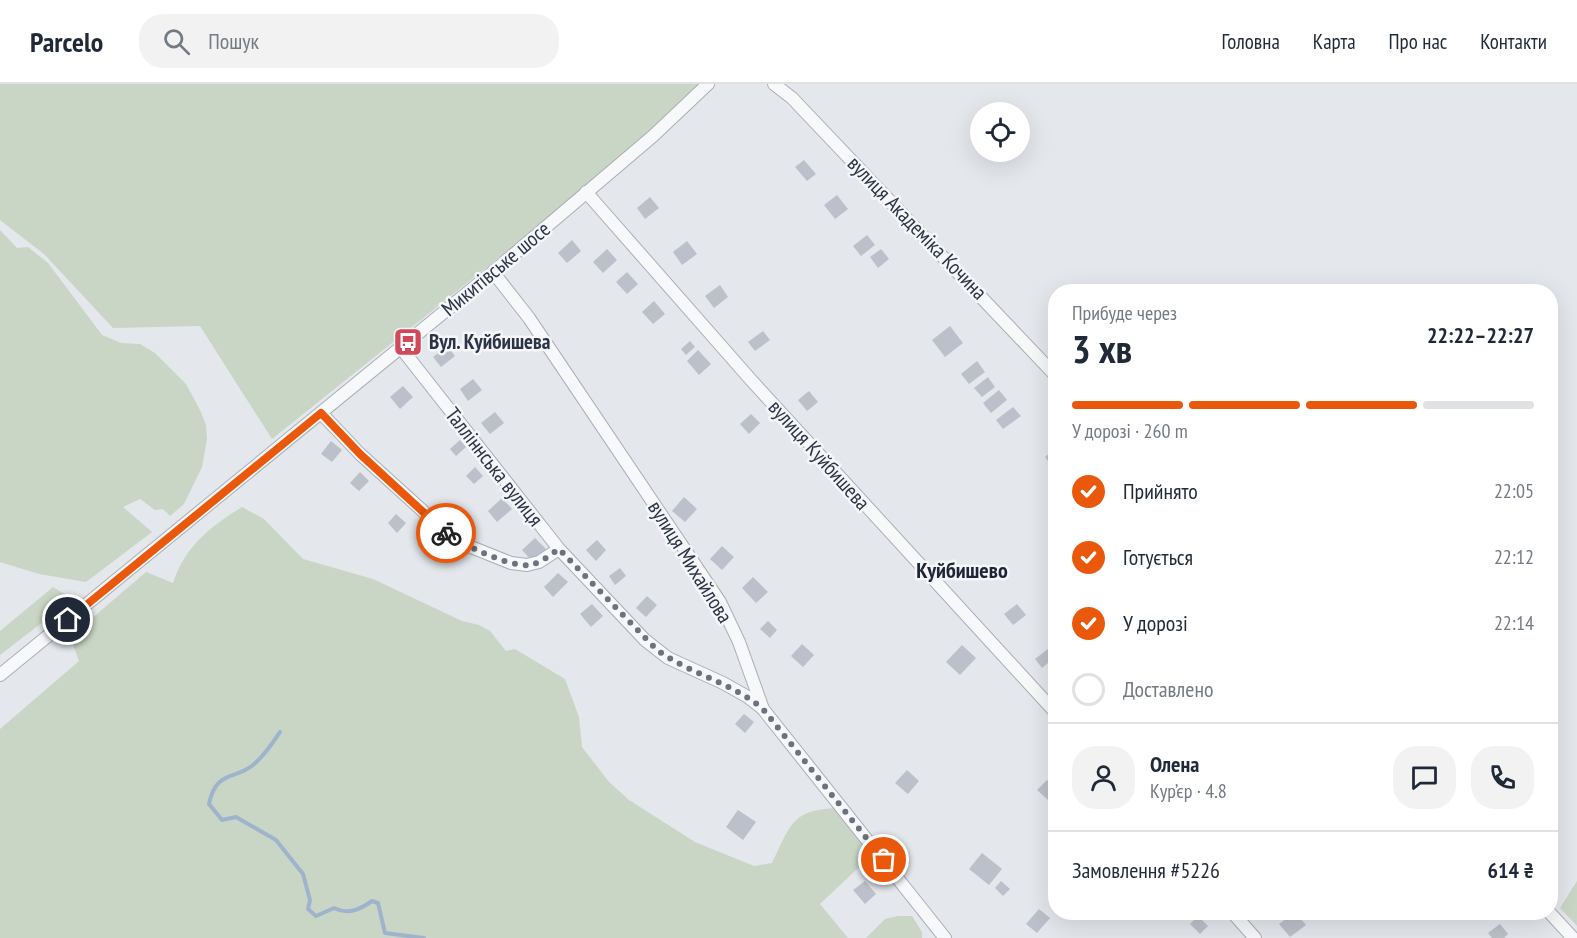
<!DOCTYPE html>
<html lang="uk">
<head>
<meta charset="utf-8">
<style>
  :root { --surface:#fff; --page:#f2f2f3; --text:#1f2937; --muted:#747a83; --line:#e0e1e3; --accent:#ea580c }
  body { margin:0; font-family:"PT Sans Narrow",sans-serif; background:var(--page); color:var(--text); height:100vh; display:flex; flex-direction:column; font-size:22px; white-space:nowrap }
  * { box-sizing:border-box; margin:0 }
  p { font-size:20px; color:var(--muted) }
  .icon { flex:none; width:33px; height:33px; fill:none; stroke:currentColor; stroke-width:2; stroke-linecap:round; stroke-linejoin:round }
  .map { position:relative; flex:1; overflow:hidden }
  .side { position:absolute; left:1048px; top:200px; width:510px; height:636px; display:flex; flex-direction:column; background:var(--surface); border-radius:24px; box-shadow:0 6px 24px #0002 }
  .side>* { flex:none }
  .controls { position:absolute; left:970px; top:18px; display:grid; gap:12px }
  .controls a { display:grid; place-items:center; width:60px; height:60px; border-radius:50%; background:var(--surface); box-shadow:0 6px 24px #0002; font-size:30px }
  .pin { position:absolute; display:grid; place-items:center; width:51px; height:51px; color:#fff; margin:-26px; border:3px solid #fff; border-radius:50%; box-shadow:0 2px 6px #0007 }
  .courier { position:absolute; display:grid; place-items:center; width:60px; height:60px; margin:-30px; border:4px solid #ea580c; border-radius:50%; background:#fff; color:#222; box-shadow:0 2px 8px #0007 }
  .overview em { font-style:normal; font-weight:700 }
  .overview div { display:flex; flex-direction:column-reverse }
  .overview { display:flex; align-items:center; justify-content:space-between; height:102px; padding:0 24px }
  h1 { font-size:39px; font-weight:700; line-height:45px }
  .bar { display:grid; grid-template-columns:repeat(4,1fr); gap:9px 6px; align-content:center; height:72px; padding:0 24px }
  .bar i { height:8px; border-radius:4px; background:var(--line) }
  .bar .on { background:var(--accent) }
  .bar p { grid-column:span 4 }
  .line { display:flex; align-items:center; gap:15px; padding:0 24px; border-top:2px solid var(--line) }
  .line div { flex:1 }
  .round { display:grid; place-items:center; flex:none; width:63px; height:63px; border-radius:24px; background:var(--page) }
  ol { padding:0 24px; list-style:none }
  li { display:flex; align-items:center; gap:18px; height:66px }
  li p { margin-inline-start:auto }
  li .icon { padding:6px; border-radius:50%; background:var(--accent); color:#fff; stroke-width:4 }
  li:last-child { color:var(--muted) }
  li i { width:33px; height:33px; border:3px solid var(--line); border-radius:50% }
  header { display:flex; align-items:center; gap:36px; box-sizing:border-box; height:84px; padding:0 30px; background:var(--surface); border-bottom:2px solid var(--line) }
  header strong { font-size:28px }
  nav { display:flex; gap:33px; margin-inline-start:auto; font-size:21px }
  .search { width:420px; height:54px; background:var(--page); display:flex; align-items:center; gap:15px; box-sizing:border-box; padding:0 21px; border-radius:24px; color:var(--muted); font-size:22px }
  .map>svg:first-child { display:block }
</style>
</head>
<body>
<header>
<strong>Parcelo</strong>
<div class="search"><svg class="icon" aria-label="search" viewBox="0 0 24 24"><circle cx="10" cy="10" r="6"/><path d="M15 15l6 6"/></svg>Пошук</div>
<nav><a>Головна</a><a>Карта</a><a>Про нас</a><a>Контакти</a></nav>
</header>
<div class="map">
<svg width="1577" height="854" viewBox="0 0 1577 854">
  <rect width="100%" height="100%" fill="#e4e7ec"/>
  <g fill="#c9d6c5">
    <polygon points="0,0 701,0 582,107 272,355 200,242 113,244 44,170 0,136"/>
    <polygon points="0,146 17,164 28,163 48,179 102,251 121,259 140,260 155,269 186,300 200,326 206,341 207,355 202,383 184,420 170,432 163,425 155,426 140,415 123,423 152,448 86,498 39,490 0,478"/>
    <path d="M242,423L264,435L303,475L373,495L462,537L479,541L490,547L506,567L515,565L565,595L579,633L582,663L609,698L629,716L695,758L754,782L772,779C791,741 791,726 837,724L872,771L820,820L848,854H0V645L79,577L70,553L146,488L173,499C185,462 210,443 242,423Z"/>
    <polygon points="53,503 66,511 65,521 0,571 0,547"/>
    <polygon points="1577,797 1577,842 1560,824"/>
    <polygon points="898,832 912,832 922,848 922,854 866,854 885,835"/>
  </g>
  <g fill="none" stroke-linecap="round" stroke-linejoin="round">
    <path stroke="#9fb4cc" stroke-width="4" d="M280,648C272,660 264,672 253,681C235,696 216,686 209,720L222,736L236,733L276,756L303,790L310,816L308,825L316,832L334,824C348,831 359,826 372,817L378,819L385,849L424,854"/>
  </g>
  <g fill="#bbc0ca">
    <polygon points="804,76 816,90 807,97 795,83"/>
    <polygon points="837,111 848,125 835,135 824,121"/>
    <polygon points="650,113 659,124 645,135 637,124"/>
    <polygon points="867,151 875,161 861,172 853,162"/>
    <polygon points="572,156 581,167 567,179 558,169"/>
    <polygon points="687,157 697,170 682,181 673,168"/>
    <polygon points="607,165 617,176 603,189 593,178"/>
    <polygon points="881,165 889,175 878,184 870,173"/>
    <polygon points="627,188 638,200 627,210 616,198"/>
    <polygon points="720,201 728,213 714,224 705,212"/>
    <polygon points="654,217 665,230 653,240 642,228"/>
    <polygon points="950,242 963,259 945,273 932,256"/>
    <polygon points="763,247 770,256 755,267 748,258"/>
    <polygon points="690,257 695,263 686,271 681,265"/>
    <polygon points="447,262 455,272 441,283 433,273"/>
    <polygon points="698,266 711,280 699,291 687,277"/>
    <polygon points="977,277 985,288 969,300 961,290"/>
    <polygon points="988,293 995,303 982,313 974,304"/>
    <polygon points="473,295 482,306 468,317 460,305"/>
    <polygon points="403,302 413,313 400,325 390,313"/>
    <polygon points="999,306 1007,316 991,329 983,319"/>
    <polygon points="809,307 818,318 807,327 798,316"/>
    <polygon points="1013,323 1021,332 1003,345 996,336"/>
    <polygon points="495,328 504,339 490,350 481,339"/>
    <polygon points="751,330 760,339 749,350 740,340"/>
    <polygon points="460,356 466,363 456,372 450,365"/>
    <polygon points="331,357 342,366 332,378 321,370"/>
    <polygon points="1056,364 1056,384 1054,385 1045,373"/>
    <polygon points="475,383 483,392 474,400 466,392"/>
    <polygon points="360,388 369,397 359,407 350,399"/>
    <polygon points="684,413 697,425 685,438 672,427"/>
    <polygon points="502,414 512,425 497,438 488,427"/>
    <polygon points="396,430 406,439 397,449 388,439"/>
    <polygon points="428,451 440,461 430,472 418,461"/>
    <polygon points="535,454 546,465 532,477 522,466"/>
    <polygon points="597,456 606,466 596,477 586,466"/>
    <polygon points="722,462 734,473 722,486 710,475"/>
    <polygon points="620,484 626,492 615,501 609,492"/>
    <polygon points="558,489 568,498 553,513 544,503"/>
    <polygon points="753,493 768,508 756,519 742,504"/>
    <polygon points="647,512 657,521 646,533 636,524"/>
    <polygon points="592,520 603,532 591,543 580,530"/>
    <polygon points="1017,520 1026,531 1013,541 1004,530"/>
    <polygon points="768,537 777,546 770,554 760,545"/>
    <polygon points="802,560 814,571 803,583 791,572"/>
    <polygon points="962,561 976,574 960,591 946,578"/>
    <polygon points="1053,561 1056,565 1056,572 1042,584 1035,575"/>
    <polygon points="744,630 754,638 745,649 735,640"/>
    <polygon points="907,686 919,697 908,710 895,699"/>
    <polygon points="1047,696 1056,705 1056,708 1048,716 1037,706"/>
    <polygon points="738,726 756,738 743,756 726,743"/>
    <polygon points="982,769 1002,785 989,801 969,785"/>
    <polygon points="865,797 876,810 865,820 853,806"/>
    <polygon points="1001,797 1010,805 1003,812 995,804"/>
    <polygon points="1039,825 1050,834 1037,849 1026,840"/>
    <polygon points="1295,828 1306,841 1290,853 1279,840"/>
    <polygon points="1198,832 1208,842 1200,850 1190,840"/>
    <polygon points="1500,840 1508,850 1504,854 1492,854 1488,849"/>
  </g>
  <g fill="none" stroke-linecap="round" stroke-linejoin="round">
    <g stroke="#a9aeb7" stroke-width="14">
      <g id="street">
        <polyline points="774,0 792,14 1056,292"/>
        <polyline points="586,108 751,296 1056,629"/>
        <polyline points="493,188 529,234 720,518 739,558 763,625 945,854"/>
        <polyline points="401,264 559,465 645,556 668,574 723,599 748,613 762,624"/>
        <polyline points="321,329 360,370 456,457 511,479 527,481 539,478 559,465"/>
        <polyline points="0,591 493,188 653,52 708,0"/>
        <polyline points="1232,828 1255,854"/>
        <polyline points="1549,828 1573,854"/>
      </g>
    </g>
    <use href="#street" stroke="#f7f8fa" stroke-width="12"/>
  </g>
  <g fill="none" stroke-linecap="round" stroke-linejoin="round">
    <path stroke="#6c737f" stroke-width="6" stroke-dasharray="0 10.8" d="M446,449C461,460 511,484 530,481C541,479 550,471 559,465L657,566C690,590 731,598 763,625L884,776"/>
    <polyline stroke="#ea580c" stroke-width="8" points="68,536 321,329 360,370 446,449"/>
  </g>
  <defs>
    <g id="bus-square" transform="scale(1.5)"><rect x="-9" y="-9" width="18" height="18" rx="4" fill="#d1495b" stroke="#f4f6f9"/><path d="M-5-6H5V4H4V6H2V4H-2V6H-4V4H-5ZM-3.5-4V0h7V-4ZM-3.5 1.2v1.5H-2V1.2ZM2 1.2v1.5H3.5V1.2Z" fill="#fff"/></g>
  </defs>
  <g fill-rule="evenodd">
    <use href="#bus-square" x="408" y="258"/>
  </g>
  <g text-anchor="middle" stroke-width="5" stroke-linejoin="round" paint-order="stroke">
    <g font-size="21" fill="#2b3445" stroke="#f4f6f9">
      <text transform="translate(917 144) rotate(46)" y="7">вулиця Академіка Кочина</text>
      <text transform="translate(496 185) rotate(-40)" y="7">Микитівське шосе</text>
      <text transform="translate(819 371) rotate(48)" y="7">вулиця Куйбишева</text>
      <text transform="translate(494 383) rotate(52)" y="7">Талліннська вулиця</text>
      <text transform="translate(690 478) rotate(58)" y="7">вулиця Михайлова</text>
    </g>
    <g font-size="21" font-weight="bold" fill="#2b3445" stroke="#f4f6f9" text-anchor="start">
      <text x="429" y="265">Вул. Куйбишева</text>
    </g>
    <g font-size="22" font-weight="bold" fill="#1d2536" stroke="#f4f6f9">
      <text x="962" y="494">Куйбишево</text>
    </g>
  </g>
</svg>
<div class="controls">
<a><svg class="icon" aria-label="locate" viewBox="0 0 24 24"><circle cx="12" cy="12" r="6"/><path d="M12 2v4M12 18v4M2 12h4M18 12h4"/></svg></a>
</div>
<div class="pin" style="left:884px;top:776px;background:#ea580c"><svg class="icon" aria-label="bag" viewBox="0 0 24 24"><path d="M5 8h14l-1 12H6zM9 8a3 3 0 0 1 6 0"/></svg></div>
<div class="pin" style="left:68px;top:536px;background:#1f2937"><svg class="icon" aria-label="home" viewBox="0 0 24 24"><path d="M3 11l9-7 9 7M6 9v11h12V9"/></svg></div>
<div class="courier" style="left:446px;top:449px"><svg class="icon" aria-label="bike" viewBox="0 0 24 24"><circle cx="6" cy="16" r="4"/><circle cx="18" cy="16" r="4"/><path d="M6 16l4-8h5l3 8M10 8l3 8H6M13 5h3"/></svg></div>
<section class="side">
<div class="overview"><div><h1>3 хв</h1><p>Прибуде через</p></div><em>22:22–22:27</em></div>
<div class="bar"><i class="on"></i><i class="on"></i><i class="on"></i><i></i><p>У дорозі · 260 m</p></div>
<ol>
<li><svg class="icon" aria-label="check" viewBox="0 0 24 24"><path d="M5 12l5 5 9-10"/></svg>Прийнято<p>22:05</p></li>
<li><svg class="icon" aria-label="check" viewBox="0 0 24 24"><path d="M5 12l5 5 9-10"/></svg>Готується<p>22:12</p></li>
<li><svg class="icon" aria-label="check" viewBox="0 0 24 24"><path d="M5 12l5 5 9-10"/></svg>У дорозі<p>22:14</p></li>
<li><i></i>Доставлено</li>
</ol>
<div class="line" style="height:108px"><a class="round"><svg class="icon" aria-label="person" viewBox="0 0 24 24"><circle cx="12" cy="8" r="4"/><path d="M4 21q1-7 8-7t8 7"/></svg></a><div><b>Олена</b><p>Кур’єр · 4.8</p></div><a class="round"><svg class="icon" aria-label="chat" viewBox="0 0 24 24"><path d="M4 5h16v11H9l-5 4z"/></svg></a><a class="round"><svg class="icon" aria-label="phone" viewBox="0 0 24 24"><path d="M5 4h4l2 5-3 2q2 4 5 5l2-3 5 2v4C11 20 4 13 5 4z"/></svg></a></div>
<div class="line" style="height:78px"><div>Замовлення #5226</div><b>614 ₴</b></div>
</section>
</div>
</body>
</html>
